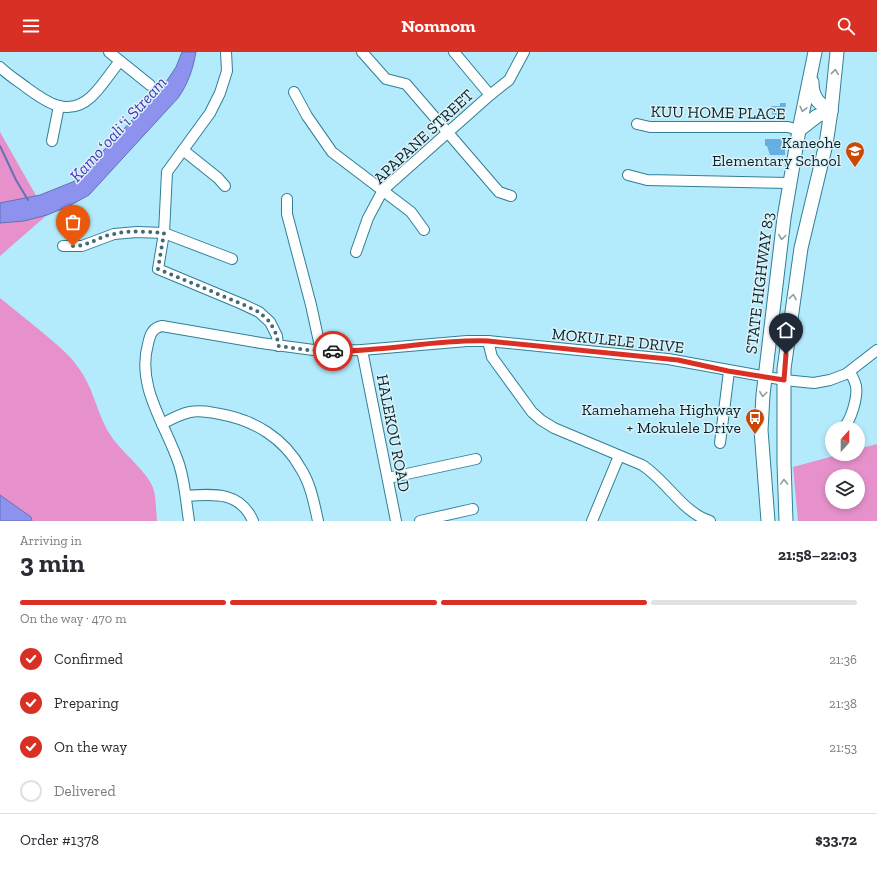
<!DOCTYPE html>
<html lang="en">
<head>
<meta charset="utf-8">
<style>
  :root { --surface:#fff; --page:#f7f7f7; --text:#2b2b33; --muted:#7c7c81; --line:#e1e1e2; --accent:#d93025 }
  body { margin:0; font-family:"Zilla Slab",serif; background:var(--page); color:var(--text); height:100vh; display:flex; flex-direction:column; font-size:15px; white-space:nowrap }
  * { box-sizing:border-box; margin:0 }
  p { font-size:13px; color:var(--muted) }
  .icon { flex:none; width:22px; height:22px; fill:none; stroke:currentColor; stroke-width:2; stroke-linecap:round; stroke-linejoin:round }
  .map { position:relative; height:469px; overflow:hidden }
  .drawer { display:flex; flex-direction:column; background:var(--surface); flex:1 }
  .drawer>* { flex:none }
  .needle { width:26px; rotate:21deg }
  .tools { position:absolute; left:825px; top:369px; display:grid; gap:8px }
  .tools a { display:grid; place-items:center; width:40px; height:40px; border-radius:50%; background:var(--surface); box-shadow:0 2px 6px #0003; font-size:20px }
  .pin { position:absolute; display:grid; place-items:center; width:34px; height:34px; color:#fff; margin:-41px -17px; border-radius:50% 50% 50% 0; rotate:-45deg; box-shadow:0 0 4px #0007 }
  .pin .icon { rotate:45deg }
  .courier { position:absolute; display:grid; place-items:center; width:40px; height:40px; margin:-20px; border:3px solid #d93025; border-radius:50%; background:#fff; color:#222; box-shadow:0 1px 5px #0007 }
  .overview em { font-style:normal; font-weight:700 }
  .overview div { display:flex; flex-direction:column-reverse }
  .overview { display:flex; align-items:center; justify-content:space-between; height:68px; padding:0 20px }
  h1 { font-size:26px; font-weight:700; line-height:30px }
  .bar { display:grid; grid-template-columns:repeat(4,1fr); gap:6px 4px; align-content:center; height:48px; padding:0 20px }
  .bar i { height:5px; border-radius:3px; background:var(--line) }
  .bar .on { background:var(--accent) }
  .bar p { grid-column:span 4 }
  .line { display:flex; align-items:center; gap:10px; padding:0 20px; border-top:1px solid var(--line) }
  .line div { flex:1 }
  ol { padding:0 20px; list-style:none }
  li { display:flex; align-items:center; gap:12px; height:44px }
  li p { margin-inline-start:auto }
  li .icon { padding:4px; border-radius:50%; background:var(--accent); color:#fff; stroke-width:4 }
  li:last-child { color:var(--muted) }
  li i { width:22px; height:22px; border:2px solid var(--line); border-radius:50% }
  header { display:flex; justify-content:space-between; align-items:center; height:52px; padding:0 20px; background:var(--accent); color:#fff; font-size:18px; font-weight:700 }
  .map>svg:first-child { display:block }
</style>
</head>
<body>
<header><svg class="icon" aria-label="menu" viewBox="0 0 24 24"><path d="M4 6h16M4 12h16M4 18h16"/></svg>Nomnom<svg class="icon" aria-label="search" viewBox="0 0 24 24"><circle cx="10" cy="10" r="6"/><path d="M15 15l6 6"/></svg></header>
<div class="map">
<svg width="877" height="469" viewBox="0 0 877 469">
  <rect width="100%" height="100%" fill="#b3ebfd"/>
  <g fill="#e691cb" fill-rule="evenodd">
    <polygon points="0,80 47,163 0,204"/>
    <path d="M0,246C14,257 28,269 42,280C57,293 72,304 82,321C95,341 98,365 111,384C122,401 150,421 154,439C156,448 156,459 157,469H0Z"/>
    <path d="M877,392V469H798L793,415L841,402H858V397ZM832,424H858V450H832Z"/>
  </g>
  <g fill="#8d92ef" stroke="#6471b5">
    <path d="M182,0H196C193,17 188,32 178,46L89,143L69,154L47,163L24,169L0,171V151L40,143L75,129L162,36L176,15Z"/>
    <polygon points="0,443 31,465 32,469 0,469"/>
  </g>
  <g fill="none" stroke-linecap="round" stroke-linejoin="round">
    <polyline stroke="#6471b5" stroke-width="2" points="0,94 16,128 28,148"/>
  </g>
  <g fill="#66afe1">
    <polygon points="780,51 786,51 785,60 782,61 782,66 773,66 771,54 780,54"/>
    <polygon points="765,87 782,87 781,97 785,97 785,103 770,103 767,94 765,94"/>
  </g>
  <g fill="none" stroke-linecap="round" stroke-linejoin="round">
    <g stroke="#307f95" stroke-width="12">
      <g id="minor">
        <polyline points="109,0 150,33"/>
        <polyline points="226,0 227,19 220,41 210,61 167,120 164,181 158,217 242,252 259,260 270,270 277,284 278,294"/>
        <polyline points="362,0 386,27 406,32 499,140 511,144"/>
        <polyline points="454,0 490,43"/>
        <path d="M0,15C8,23 18,29 27,36C46,50 68,66 91,45C102,35 110,21 120,9"/>
        <polyline points="294,40 307,64 332,100 411,160 424,178"/>
        <polyline points="637,72 650,75 788,75 799,78"/>
        <polyline points="52,89 59,54"/>
        <polyline points="183,98 218,126 225,134"/>
        <polyline points="628,123 647,128 790,131"/>
        <polyline points="287,147 287,162 311,253 321,299"/>
        <polyline points="63,194 82,194 114,182 137,180 164,181 232,207"/>
        <polyline points="356,200 368,166 383,138 490,43 509,28 524,0"/>
        <polyline points="488,289 668,307 784,328 814,331 830,328 846,322 877,298"/>
        <polyline points="362,298 396,469"/>
        <path d="M162,372C171,367 180,362 190,360C200,358 210,360 220,362C254,368 284,386 301,417C311,433 314,451 318,469"/>
        <path d="M843,376C851,369 858,345 856,334C855,329 852,324 850,320"/>
        <polyline points="720,391 729,319"/>
        <polyline points="388,426 476,407"/>
        <path d="M186,444C213,442 240,439 253,469"/>
        <path d="M189,469C186,450 185,430 179,412C166,373 136,335 148,292C150,283 152,276 162,274L261,291L321,299L362,298L467,289H488L492,305L532,360L541,368L554,376L642,413C666,428 683,461 710,469"/>
        <polyline points="420,469 473,457"/>
        <polyline points="592,469 619,404"/>
      </g>
    </g>
    <g stroke="#307f95" stroke-width="15">
      <g id="major">
        <path d="M812,30C812,46 819,52 831,59"/>
        <polyline points="799,78 817,64 831,59"/>
        <polyline points="768,469 761,378 763,343 784,166 799,78 815,0"/>
        <polyline points="786,469 784,411 784,317 801,196 826,92 831,59 837,0"/>
      </g>
    </g>
    <use href="#minor" stroke="#fff" stroke-width="10"/>
    <use href="#major" stroke="#fff" stroke-width="13"/>
  </g>
  <defs><path id="oneway-chevron" d="M-2-3.5L2.5 0L-2 3.5" fill="none" stroke-width="1.6" stroke-linecap="round" stroke-linejoin="round"/></defs>
  <g stroke="#8e9da1">
    <use href="#oneway-chevron" transform="translate(835 20) rotate(-84)"/>
    <use href="#oneway-chevron" transform="translate(803 57) rotate(103)"/>
    <use href="#oneway-chevron" transform="translate(782 185) rotate(97)"/>
    <use href="#oneway-chevron" transform="translate(793 245) rotate(-81)"/>
    <use href="#oneway-chevron" transform="translate(763 342) rotate(97)"/>
    <use href="#oneway-chevron" transform="translate(784 430) rotate(-92)"/>
  </g>
  <g fill="none" stroke-linecap="round" stroke-linejoin="round">
    <path stroke="#416a76" stroke-width="4" stroke-dasharray="0 7.2" d="M73,194C90,194 99,184 114,182C130,178 148,180 164,181L158,217L242,252L259,260L270,270L277,284L278,294L308,298L333,299"/>
    <path stroke="#d93025" stroke-width="5" d="M333,299C384,300 436,287 488,289L678,308L728,319L784,328L786,302"/>
  </g>
  <defs>
    <g id="school-pin" transform="scale(1)"><path d="M0 17L-7.5 6A9.5 9.5 0 1 1 7.5 6Z" fill="#cc4604" stroke="#dff1f7"/><path d="M0-5L7-2L0 1L-7-2ZM-4 1L0 2.5L4 1V4Q0 6-4 4Z" fill="#fff"/></g>
    <g id="bus-pin" transform="scale(1)"><path d="M0 17L-7.5 6A9.5 9.5 0 1 1 7.5 6Z" fill="#cc4604" stroke="#dff1f7"/><path d="M-5-6H5V4H4V6H2V4H-2V6H-4V4H-5ZM-3.5-4V0h7V-4ZM-3.5 1.2v1.5H-2V1.2ZM2 1.2v1.5H3.5V1.2Z" fill="#fff"/></g>
  </defs>
  <g fill-rule="evenodd">
    <use href="#school-pin" x="855" y="99"/>
    <use href="#bus-pin" x="755" y="366"/>
  </g>
  <g text-anchor="middle" stroke-width="3" stroke-linejoin="round" paint-order="stroke">
    <g font-size="16" fill="#03252e" stroke="#dff1f7">
      <text transform="translate(718 60) rotate(1)" y="6">KUU HOME PLACE</text>
      <text transform="translate(423 84) rotate(-43)" y="6">APAPANE STREET</text>
      <text transform="translate(759 231) rotate(-83)" y="6">STATE HIGHWAY 83</text>
      <text transform="translate(618 288) rotate(6)" y="6">MOKULELE DRIVE</text>
      <text transform="translate(394 381) rotate(79)" y="6">HALEKOU ROAD</text>
    </g>
    <g font-size="16" fill="#03252e" stroke="#dff1f7" text-anchor="end">
      <text x="841" y="96">Kaneohe<tspan x="841" dy="18">Elementary School</tspan></text>
      <text x="741" y="363">Kamehameha Highway<tspan x="741" dy="18">+ Mokulele Drive</tspan></text>
    </g>
    <g font-size="17" font-style="italic" fill="#4435ba" stroke="#dff1f7">
      <text transform="translate(118 77) rotate(-48)" y="6">Kamoʻoaliʻi Stream</text>
    </g>
  </g>
</svg>
<div class="tools">
<a><svg class="needle" viewBox="-14 -14 28 28"><path d="M0-13l5 13h-10z" fill="#e53935"/><path d="M0 13l5-13h-10z" fill="#7c7c81"/></svg></a>
<a><svg class="icon" aria-label="layers" viewBox="0 0 24 24"><path d="M12 4l9 5-9 5-9-5zM3 14l9 5 9-5"/></svg></a>
</div>
<div class="pin" style="left:73px;top:194px;background:#ea580c"><svg class="icon" aria-label="bag" viewBox="0 0 24 24"><path d="M5 8h14l-1 12H6zM9 8a3 3 0 0 1 6 0"/></svg></div>
<div class="pin" style="left:786px;top:302px;background:#1f2937"><svg class="icon" aria-label="home" viewBox="0 0 24 24"><path d="M3 11l9-7 9 7M6 9v11h12V9"/></svg></div>
<div class="courier" style="left:333px;top:299px"><svg class="icon" aria-label="car" viewBox="0 0 24 24"><path d="M5 17H2v-5l4-1 3-4h7l3 4 3 1v5h-3M9 17h6M6 11h13"/><circle cx="7" cy="17" r="2"/><circle cx="17" cy="17" r="2"/></svg></div>
</div>
<section class="drawer">
<div class="overview"><div><h1>3 min</h1><p>Arriving in</p></div><em>21:58–22:03</em></div>
<div class="bar"><i class="on"></i><i class="on"></i><i class="on"></i><i></i><p>On the way · 470 m</p></div>
<ol>
<li><svg class="icon" aria-label="check" viewBox="0 0 24 24"><path d="M5 12l5 5 9-10"/></svg>Confirmed<p>21:36</p></li>
<li><svg class="icon" aria-label="check" viewBox="0 0 24 24"><path d="M5 12l5 5 9-10"/></svg>Preparing<p>21:38</p></li>
<li><svg class="icon" aria-label="check" viewBox="0 0 24 24"><path d="M5 12l5 5 9-10"/></svg>On the way<p>21:53</p></li>
<li><i></i>Delivered</li>
</ol>
<div class="line" style="height:52px"><div>Order #1378</div><b>$33.72</b></div>
</section>
</body>
</html>
